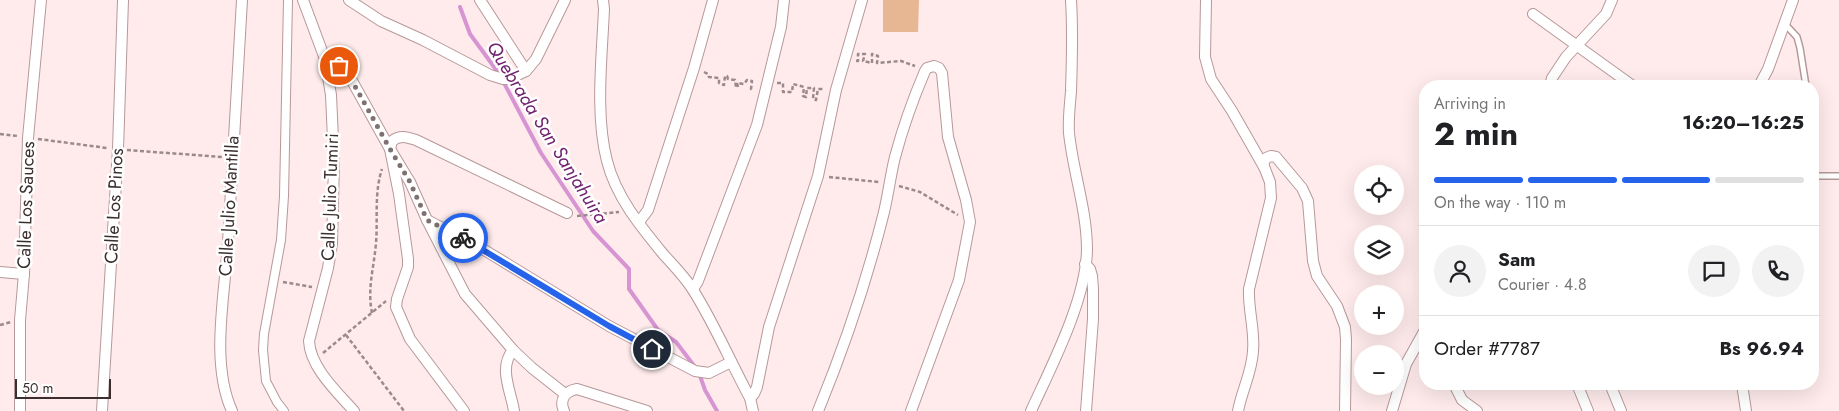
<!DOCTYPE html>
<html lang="en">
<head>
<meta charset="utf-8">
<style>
  :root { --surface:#fff; --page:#f2f2f2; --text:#202124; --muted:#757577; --line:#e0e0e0; --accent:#2563eb }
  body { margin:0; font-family:Jost,sans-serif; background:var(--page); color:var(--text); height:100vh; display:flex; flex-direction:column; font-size:19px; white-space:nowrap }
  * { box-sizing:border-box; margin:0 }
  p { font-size:16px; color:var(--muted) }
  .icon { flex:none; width:28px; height:28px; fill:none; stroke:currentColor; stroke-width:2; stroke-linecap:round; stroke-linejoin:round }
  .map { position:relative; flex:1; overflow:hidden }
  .panel { position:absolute; left:1419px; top:80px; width:400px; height:310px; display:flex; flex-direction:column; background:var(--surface); border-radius:20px; box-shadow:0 5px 20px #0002 }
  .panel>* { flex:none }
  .fabs { position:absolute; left:1354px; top:165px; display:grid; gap:10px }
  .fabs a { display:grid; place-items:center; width:50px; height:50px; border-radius:50%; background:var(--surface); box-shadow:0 5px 20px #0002; font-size:25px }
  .scale { position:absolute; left:15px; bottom:12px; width:96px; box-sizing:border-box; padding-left:5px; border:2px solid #3a2e2f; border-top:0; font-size:14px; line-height:18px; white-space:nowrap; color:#3a2e2f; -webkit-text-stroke:4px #fff; paint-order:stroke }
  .pin { position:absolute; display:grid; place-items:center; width:42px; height:42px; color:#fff; margin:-21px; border:2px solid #fff; border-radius:50%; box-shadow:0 1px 5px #0007 }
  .courier { position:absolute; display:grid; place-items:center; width:50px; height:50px; margin:-25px; border:4px solid #2563eb; border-radius:50%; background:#fff; color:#222; box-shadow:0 1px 6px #0007 }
  .overview em { font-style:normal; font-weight:700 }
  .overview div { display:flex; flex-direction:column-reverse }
  .overview { display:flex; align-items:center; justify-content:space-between; height:85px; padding:0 15px }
  h1 { font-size:32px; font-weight:700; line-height:38px }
  .bar { display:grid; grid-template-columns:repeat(4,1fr); gap:8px 5px; align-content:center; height:60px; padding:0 15px }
  .bar i { height:6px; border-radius:4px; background:var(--line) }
  .bar .active { background:var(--accent) }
  .bar p { grid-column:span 4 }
  .line { display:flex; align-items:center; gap:12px; padding:0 15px; border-top:1px solid var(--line) }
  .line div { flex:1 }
  .round { display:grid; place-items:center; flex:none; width:52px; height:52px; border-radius:26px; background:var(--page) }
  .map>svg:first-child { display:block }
</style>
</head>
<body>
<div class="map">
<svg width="1839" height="411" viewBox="0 0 1839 411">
  <rect width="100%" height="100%" fill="#ffebec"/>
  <polygon fill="#e7b692" points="883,0 919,0 918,32 883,32"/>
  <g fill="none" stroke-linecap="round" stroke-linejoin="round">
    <g stroke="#d694d3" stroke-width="4">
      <polyline points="460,7 470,34 500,75"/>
      <polyline points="503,81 541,153 593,231 629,269 629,289 658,330 676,342 695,367"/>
      <polyline points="699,373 705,390 717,411"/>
    </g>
    <g stroke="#b7989a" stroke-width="8">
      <g id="service">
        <polyline points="1784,23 1797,37 1800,48 1806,86"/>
        <polyline points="1812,176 1839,176"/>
      </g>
    </g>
    <g stroke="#b7989a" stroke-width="10">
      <polyline id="pedestrian" points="284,411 277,402 266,381 263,350 264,334 281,240 284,196 288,0"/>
    </g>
    <g stroke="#b7989a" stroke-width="12">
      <g id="minor">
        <path d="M303,0L325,59L331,95L334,162L332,244L328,268L309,341C310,367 337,392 354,411"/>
        <polyline points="349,0 381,21 423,40 490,75 503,79 509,79 526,71 536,59 565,0"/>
        <polyline points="480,0 526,71"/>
        <path d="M603,0L604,9C602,57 595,115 607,161C616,197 641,227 664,255C674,266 685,277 693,290C714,323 731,363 750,398L753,411"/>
        <polyline points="1206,0 1205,57 1211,79 1232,111 1264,167"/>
        <polyline points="1533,14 1633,86"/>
        <polyline points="325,59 332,61 339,66 351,79 390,149 410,182 427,220 465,294 513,350 532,368 565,394"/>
        <polyline points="1550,86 1552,78 1566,57 1606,14 1612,0"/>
        <polyline points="1759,86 1768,69 1793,0"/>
        <polyline points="427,220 486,251 609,326 695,371 709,373 731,362"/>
        <polyline points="639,222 648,210 694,68 713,0"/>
        <polyline points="1085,264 1090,269 1092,276 1093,289 1093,319 1086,411"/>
        <polyline points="0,272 24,274"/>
        <polyline points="693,289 698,281 757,125 781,27 784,0"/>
        <path d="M513,350C498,368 511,391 514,411"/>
        <polyline points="1454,384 1462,400 1477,411"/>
        <polyline points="1577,384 1588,411"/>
        <polyline points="1610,384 1621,411"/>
        <polyline points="1742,384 1746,411"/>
        <polyline points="750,398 754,394 757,387 769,327 818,176 836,90 862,0"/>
        <polyline points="20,411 20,320 24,274 28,138 41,0"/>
        <polyline points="102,411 118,149 123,0"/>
        <path d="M232,411C210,362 225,295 228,242C233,162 237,81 242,0"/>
        <path d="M464,411L410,339L396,307L397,299L408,267V259L399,194L390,149L392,141C400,135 406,137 416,140L567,213"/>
        <path d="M564,411C559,400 565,391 577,389L647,411"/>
        <path d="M818,411C844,348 866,283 883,216C888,197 890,177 895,157C903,127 913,99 925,71L927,68L934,66L939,68L942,73L948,137L966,200L970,222L959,280L911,411"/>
        <path d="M1031,411C1052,365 1086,300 1087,250C1087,210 1073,172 1069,133C1068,119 1070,105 1071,91C1072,61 1073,31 1071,0"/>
        <path d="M1238,411C1242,390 1252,372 1253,351C1255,330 1248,310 1249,289L1271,198L1270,182L1263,164L1266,158L1271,156L1276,157L1302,188L1308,201L1313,261L1317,276L1337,306L1345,327L1346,339L1345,411"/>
        <polyline points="1392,411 1406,364 1425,330"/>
      </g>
    </g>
    <g stroke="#9a8a8b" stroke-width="2.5" stroke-dasharray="4 2.5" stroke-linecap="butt">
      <polyline points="856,61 858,61 858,54 865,54 863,61 872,63 872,54 878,56 877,63 901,61 915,66"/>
      <polyline points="704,72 708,74 709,77 719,78 719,83 724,85 725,76 727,76 728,79 735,80 736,87 738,87 737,83 744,84 747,80 752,81 751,89 754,90"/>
      <polyline points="777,83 783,83 783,92 792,92 793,84 804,87 803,96 806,97 807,88 814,88 813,99 816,100 818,89 824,89"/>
      <polyline points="0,134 18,136"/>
      <polyline points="38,139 107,148"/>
      <polyline points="127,150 222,157"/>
      <polyline points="829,177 879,182"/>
      <polyline points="899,186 920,192 958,215"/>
      <polyline points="577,216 619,212"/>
      <polyline points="283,282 312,287"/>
      <path d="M372,313C367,288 374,268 376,243C378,219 374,193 382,169"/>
      <polyline points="0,325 11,322"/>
      <polyline points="346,335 404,411"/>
      <polyline points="323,353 386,301"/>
    </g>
    <use href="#service" stroke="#fff" stroke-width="5"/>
    <use href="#pedestrian" stroke="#fff" stroke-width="8"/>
    <use href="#minor" stroke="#fff" stroke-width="10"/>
  </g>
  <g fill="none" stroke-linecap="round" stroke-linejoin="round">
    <polyline stroke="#7f7071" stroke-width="5" stroke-dasharray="0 9" points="339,66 351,79 390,149 410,182 427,220 463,238"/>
    <polyline stroke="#2563eb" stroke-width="6" points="463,238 609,326 652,349"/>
  </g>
  <g text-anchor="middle" stroke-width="5" stroke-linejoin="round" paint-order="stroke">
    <g font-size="18" fill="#3a2e2f" stroke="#fff">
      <text transform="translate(330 197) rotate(-88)" y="6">Calle Julio Tumiri</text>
      <text transform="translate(26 205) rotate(-88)" y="6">Calle Los Sauces</text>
      <text transform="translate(114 206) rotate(-87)" y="6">Calle Los Pinos</text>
      <text transform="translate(229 206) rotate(-87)" y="6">Calle Julio Mantilla</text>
    </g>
    <g font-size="19" font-style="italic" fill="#712370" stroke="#fff">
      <text transform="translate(548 132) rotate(58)" y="7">Quebrada San Sanjahuira</text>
    </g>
  </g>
</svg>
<div class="fabs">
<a><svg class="icon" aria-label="locate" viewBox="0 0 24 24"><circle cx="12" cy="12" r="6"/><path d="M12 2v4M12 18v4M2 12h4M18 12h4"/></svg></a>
<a><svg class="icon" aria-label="layers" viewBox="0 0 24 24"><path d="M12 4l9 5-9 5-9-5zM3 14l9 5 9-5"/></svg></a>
<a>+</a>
<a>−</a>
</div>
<div class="scale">50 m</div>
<div class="pin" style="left:339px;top:66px;background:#ea580c"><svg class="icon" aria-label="bag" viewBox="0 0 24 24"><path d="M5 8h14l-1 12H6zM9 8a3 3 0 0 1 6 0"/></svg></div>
<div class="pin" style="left:652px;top:349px;background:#1f2937"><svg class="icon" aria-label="home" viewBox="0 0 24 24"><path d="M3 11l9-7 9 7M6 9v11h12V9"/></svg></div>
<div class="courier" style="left:463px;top:238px"><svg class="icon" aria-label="bike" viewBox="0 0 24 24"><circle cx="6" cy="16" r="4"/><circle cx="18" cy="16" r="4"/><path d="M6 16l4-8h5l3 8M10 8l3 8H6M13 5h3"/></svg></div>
<section class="panel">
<div class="overview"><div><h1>2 min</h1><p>Arriving in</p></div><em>16:20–16:25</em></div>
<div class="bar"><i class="active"></i><i class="active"></i><i class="active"></i><i></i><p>On the way · 110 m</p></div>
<div class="line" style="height:90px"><a class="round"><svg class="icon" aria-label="person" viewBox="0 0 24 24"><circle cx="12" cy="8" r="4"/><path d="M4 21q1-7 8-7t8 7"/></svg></a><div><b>Sam</b><p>Courier · 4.8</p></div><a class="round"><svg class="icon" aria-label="chat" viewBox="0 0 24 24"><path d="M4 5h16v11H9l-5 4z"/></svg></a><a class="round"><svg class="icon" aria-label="phone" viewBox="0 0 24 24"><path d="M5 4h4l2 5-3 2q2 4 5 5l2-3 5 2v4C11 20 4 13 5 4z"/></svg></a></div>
<div class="line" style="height:65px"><div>Order #7787</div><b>Bs 96.94</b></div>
</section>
</div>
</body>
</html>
